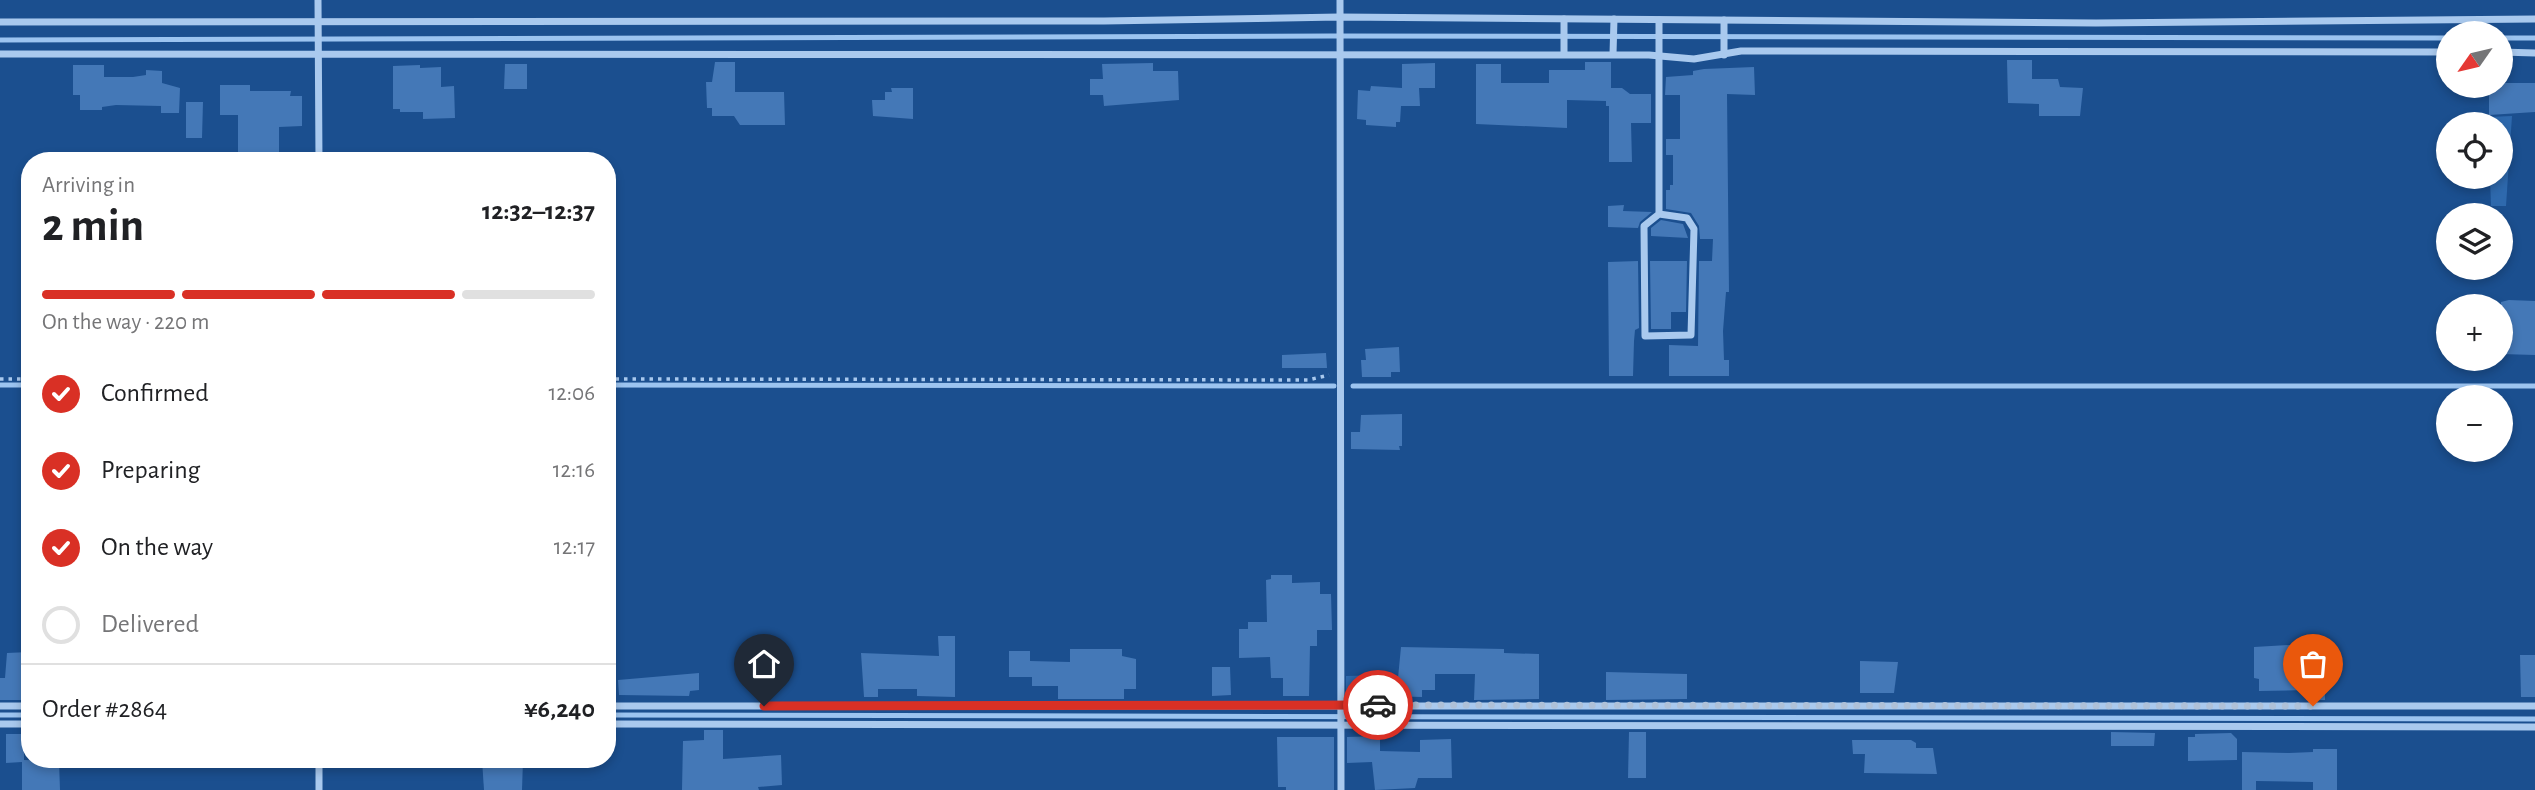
<!DOCTYPE html>
<html lang="en">
<head>
<meta charset="utf-8">
<style>
  :root { --surface:#fff; --page:#f2f2f2; --text:#202124; --muted:#757577; --line:#e0e0e0; --accent:#d93025 }
  body { margin:0; font-family:"Alegreya Sans",sans-serif; background:var(--page); color:var(--text); height:100vh; display:flex; flex-direction:column; font-size:26px; white-space:nowrap }
  * { box-sizing:border-box; margin:0 }
  p { font-size:23px; color:var(--muted) }
  .icon { flex:none; width:38px; height:38px; fill:none; stroke:currentColor; stroke-width:2; stroke-linecap:round; stroke-linejoin:round }
  .map { position:relative; flex:1; overflow:hidden }
  .sheet { position:absolute; left:21px; top:152px; width:595px; height:616px; display:flex; flex-direction:column; background:var(--surface); border-radius:28px; box-shadow:0 4px 10px #0003 }
  .sheet>* { flex:none }
  .needle { width:46px; rotate:236deg }
  .controls { position:absolute; left:2436px; top:21px; display:grid; gap:14px }
  .controls a { display:grid; place-items:center; width:77px; height:77px; border-radius:50%; background:var(--surface); box-shadow:0 4px 10px #0003; font-size:35px }
  .pin { position:absolute; display:grid; place-items:center; width:60px; height:60px; color:#fff; margin:-72px -30px; border-radius:50% 50% 50% 0; rotate:-45deg; box-shadow:0 0 7px #0007 }
  .pin .icon { rotate:45deg }
  .courier { position:absolute; display:grid; place-items:center; width:70px; height:70px; margin:-35px; border:5px solid #d93025; border-radius:50%; background:#fff; color:#222; box-shadow:0 2px 9px #0007 }
  .summary em { font-style:normal; font-weight:700 }
  .summary div { display:flex; flex-direction:column-reverse }
  .summary { display:flex; align-items:center; justify-content:space-between; height:119px; padding:0 21px }
  h1 { font-size:46px; font-weight:700; line-height:52px }
  .bar { display:grid; grid-template-columns:repeat(4,1fr); gap:10px 7px; align-content:center; height:84px; padding:0 21px }
  .bar i { height:9px; border-radius:5px; background:var(--line) }
  .bar .current { background:var(--accent) }
  .bar p { grid-column:span 4 }
  .line { display:flex; align-items:center; gap:18px; padding:0 21px; border-top:2px solid var(--line) }
  .line div { flex:1 }
  ol { padding:0 21px; list-style:none }
  li { display:flex; align-items:center; gap:21px; height:77px }
  li p { margin-inline-start:auto }
  li .icon { padding:7px; border-radius:50%; background:var(--accent); color:#fff; stroke-width:4 }
  li:last-child { color:var(--muted) }
  li i { width:38px; height:38px; border:4px solid var(--line); border-radius:50% }
  .map>svg:first-child { display:block }
</style>
</head>
<body>
<div class="map">
<svg width="2535" height="790" viewBox="0 0 2535 790">
  <rect width="100%" height="100%" fill="#1b4f8f"/>
  <g fill="#2e69ad">
    <polygon points="2512,116 2506,206 2491,206 2490,177 2501,177 2501,124 2489,124 2489,117"/>
    <polygon points="1381,675 1382,699 1350,700 1346,695 1346,676"/>
  </g>
  <g fill="none" stroke-linecap="round" stroke-linejoin="round">
    <g stroke="#9cc4f0" stroke-width="5">
      <polyline points="2501,38 2535,38"/>
      <polyline points="0,40 1332,36 2448,38"/>
      <polyline points="0,385 30,385"/>
      <polyline points="607,385 1334,386"/>
      <polyline points="1353,386 2535,386"/>
      <polyline points="0,715 30,715"/>
      <polyline points="607,715 2535,719"/>
    </g>
  </g>
  <g fill="#4478b7">
    <polygon points="2007,60 2032,60 2032,79 2058,79 2060,87 2083,88 2080,116 2039,116 2039,104 2008,103"/>
    <polygon points="715,62 735,62 735,92 784,92 785,125 740,125 734,116 712,116 712,108 707,108 706,82 712,82"/>
    <polygon points="1585,62 1611,62 1611,88 1622,88 1630,94 1651,94 1651,123 1631,123 1632,162 1609,162 1609,106 1606,106 1606,101 1567,100 1567,128 1476,124 1476,64 1501,64 1501,83 1549,83 1549,70 1585,70"/>
    <polygon points="1153,63 1153,71 1178,71 1179,100 1104,106 1103,95 1090,95 1090,79 1103,79 1102,64"/>
    <polygon points="1435,63 1435,88 1419,88 1420,106 1401,106 1400,122 1396,122 1396,127 1366,125 1366,120 1357,119 1358,90 1370,91 1371,86 1402,88 1402,64"/>
    <polygon points="505,64 527,64 527,89 504,89"/>
    <polygon points="73,65 104,65 104,77 133,77 146,75 146,70 162,71 162,83 180,88 179,113 161,113 161,106 116,105 102,107 102,110 80,110 80,95 73,95"/>
    <polygon points="420,65 420,68 441,67 441,87 454,86 455,118 423,119 423,112 400,112 400,109 393,109 393,66"/>
    <polygon points="1754,67 1755,95 1727,94 1729,292 1726,292 1723,331 1724,360 1729,360 1729,376 1669,376 1669,345 1698,346 1699,261 1712,261 1713,239 1700,239 1699,226 1691,213 1666,209 1666,190 1670,190 1670,185 1673,185 1673,155 1666,155 1666,139 1680,139 1680,95 1665,95 1666,77 1693,75 1693,71 1704,69"/>
    <polygon points="2501,83 2535,83 2535,112 2489,115 2489,86 2501,86"/>
    <polygon points="220,85 250,85 250,91 291,91 290,96 302,96 302,126 279,127 279,161 238,161 238,115 220,115"/>
    <polygon points="891,88 913,88 913,119 873,116 872,100 885,100 885,92 892,92"/>
    <polygon points="186,102 203,102 202,138 186,138"/>
    <polygon points="1624,205 1623,211 1652,212 1640,222 1638,228 1608,227 1608,206"/>
    <polygon points="1661,220 1683,224 1688,238 1651,236 1651,228"/>
    <polygon points="1638,261 1639,328 1635,330 1634,341 1633,376 1609,376 1608,262"/>
    <polygon points="1650,261 1687,261 1686,312 1671,312 1671,329 1651,329"/>
    <polygon points="2509,300 2535,301 2535,355 2501,354 2501,302"/>
    <polygon points="1399,347 1400,372 1391,372 1391,377 1362,377 1361,360 1366,360 1365,349"/>
    <polygon points="1326,353 1327,368 1282,368 1282,355"/>
    <polygon points="1402,414 1402,446 1399,446 1400,450 1351,449 1351,432 1360,432 1361,415"/>
    <polygon points="1271,575 1292,575 1292,583 1320,582 1320,594 1331,594 1332,630 1317,630 1317,646 1310,646 1309,696 1283,696 1283,678 1271,678 1270,657 1239,658 1239,629 1248,629 1248,622 1267,622 1266,580 1271,579"/>
    <polygon points="938,636 955,636 955,697 917,696 917,689 878,689 878,697 864,697 861,653 939,656"/>
    <polygon points="2307,644 2324,644 2325,700 2306,700 2306,690 2259,691 2259,679 2254,678 2254,647"/>
    <polygon points="1401,647 1504,649 1504,653 1539,654 1539,699 1474,700 1475,674 1435,674 1435,690 1422,690 1422,697 1382,696 1382,679 1398,678"/>
    <polygon points="1070,649 1122,649 1122,656 1136,659 1136,689 1124,689 1124,699 1058,699 1058,686 1032,686 1032,677 1009,677 1009,651 1030,651 1030,661 1070,662"/>
    <polygon points="29,652 30,700 0,700 0,678 5,678 7,653"/>
    <polygon points="2520,655 2535,655 2535,697 2521,697"/>
    <polygon points="1860,661 1898,662 1894,693 1860,693"/>
    <polygon points="1212,667 1230,667 1231,695 1212,696"/>
    <polygon points="1606,672 1687,674 1687,699 1606,700"/>
    <polygon points="699,673 699,690 690,691 689,696 619,695 618,680"/>
    <polygon points="704,730 723,730 723,759 781,755 782,785 758,787 759,790 682,790 683,741 704,740"/>
    <polygon points="1629,732 1646,732 1646,778 1628,778"/>
    <polygon points="2111,732 2155,733 2154,746 2111,746"/>
    <polygon points="2231,733 2237,739 2237,760 2188,761 2188,737 2195,737 2195,734"/>
    <polygon points="6,734 24,734 24,760 59,761 60,790 22,790 22,762 6,763"/>
    <polygon points="1380,736 1380,751 1420,752 1420,740 1451,739 1452,778 1418,778 1415,788 1375,790 1372,762 1347,763 1347,737"/>
    <polygon points="1277,737 1334,737 1334,790 1286,790 1286,787 1278,787"/>
    <polygon points="1852,740 1911,740 1916,743 1916,748 1933,748 1937,774 1864,773 1865,754 1853,754"/>
    <polygon points="2313,749 2337,749 2337,790 2313,790 2313,782 2256,781 2256,790 2242,790 2242,752 2289,753 2313,752"/>
    <polygon points="482,760 523,760 522,790 484,790"/>
  </g>
  <g fill="none" stroke-linecap="round" stroke-linejoin="round">
    <g stroke="#a9c9ee" stroke-width="3.5" stroke-dasharray="3.5 5" stroke-linecap="butt">
      <polyline points="0,379 30,379"/>
      <polyline points="607,379 1308,380 1329,375"/>
    </g>
    <g stroke="#a9c9ee" stroke-width="7">
      <polyline points="318,0 319,161"/>
      <polyline points="1340,0 1341,790"/>
      <polyline points="1659,20 1659,214 1644,226 1645,336 1691,335 1694,229 1687,218 1659,214"/>
      <polyline points="0,22 1104,21 1339,17 2096,23 2535,19"/>
      <polyline points="2501,52 2535,53"/>
      <polyline points="1564,53 1564,19"/>
      <polyline points="0,54 1649,55 1694,59 1741,51 2448,52"/>
      <polyline points="1613,54 1614,19"/>
      <polyline points="1724,55 1724,20"/>
      <polyline points="0,706 30,706"/>
      <polyline points="607,706 2535,706"/>
      <polyline points="0,724 30,724"/>
      <polyline points="607,724 2535,727"/>
      <polyline points="319,760 319,790"/>
    </g>
  </g>
  <g fill="none" stroke-linecap="round" stroke-linejoin="round">
    <polyline stroke="#afc1d8" stroke-width="7" stroke-dasharray="0 12.6" points="1378,705 2313,706"/>
    <polyline stroke="#d93025" stroke-width="9" points="764,706 1378,705"/>
  </g>
</svg>
<div class="controls">
<a><svg class="needle" viewBox="-14 -14 28 28"><path d="M0-13l5 13h-10z" fill="#e53935"/><path d="M0 13l5-13h-10z" fill="#757577"/></svg></a>
<a><svg class="icon" aria-label="locate" viewBox="0 0 24 24"><circle cx="12" cy="12" r="6"/><path d="M12 2v4M12 18v4M2 12h4M18 12h4"/></svg></a>
<a><svg class="icon" aria-label="layers" viewBox="0 0 24 24"><path d="M12 4l9 5-9 5-9-5zM3 14l9 5 9-5"/></svg></a>
<a>+</a>
<a>−</a>
</div>
<div class="pin" style="left:2313px;top:706px;background:#ea580c"><svg class="icon" aria-label="bag" viewBox="0 0 24 24"><path d="M5 8h14l-1 12H6zM9 8a3 3 0 0 1 6 0"/></svg></div>
<div class="pin" style="left:764px;top:706px;background:#1f2937"><svg class="icon" aria-label="home" viewBox="0 0 24 24"><path d="M3 11l9-7 9 7M6 9v11h12V9"/></svg></div>
<div class="courier" style="left:1378px;top:705px"><svg class="icon" aria-label="car" viewBox="0 0 24 24"><path d="M5 17H2v-5l4-1 3-4h7l3 4 3 1v5h-3M9 17h6M6 11h13"/><circle cx="7" cy="17" r="2"/><circle cx="17" cy="17" r="2"/></svg></div>
<section class="sheet">
<div class="summary"><div><h1>2 min</h1><p>Arriving in</p></div><em>12:32–12:37</em></div>
<div class="bar"><i class="current"></i><i class="current"></i><i class="current"></i><i></i><p>On the way · 220 m</p></div>
<ol>
<li><svg class="icon" aria-label="check" viewBox="0 0 24 24"><path d="M5 12l5 5 9-10"/></svg>Confirmed<p>12:06</p></li>
<li><svg class="icon" aria-label="check" viewBox="0 0 24 24"><path d="M5 12l5 5 9-10"/></svg>Preparing<p>12:16</p></li>
<li><svg class="icon" aria-label="check" viewBox="0 0 24 24"><path d="M5 12l5 5 9-10"/></svg>On the way<p>12:17</p></li>
<li><i></i>Delivered</li>
</ol>
<div class="line" style="height:91px"><div>Order #2864</div><b>¥6,240</b></div>
</section>
</div>
</body>
</html>
